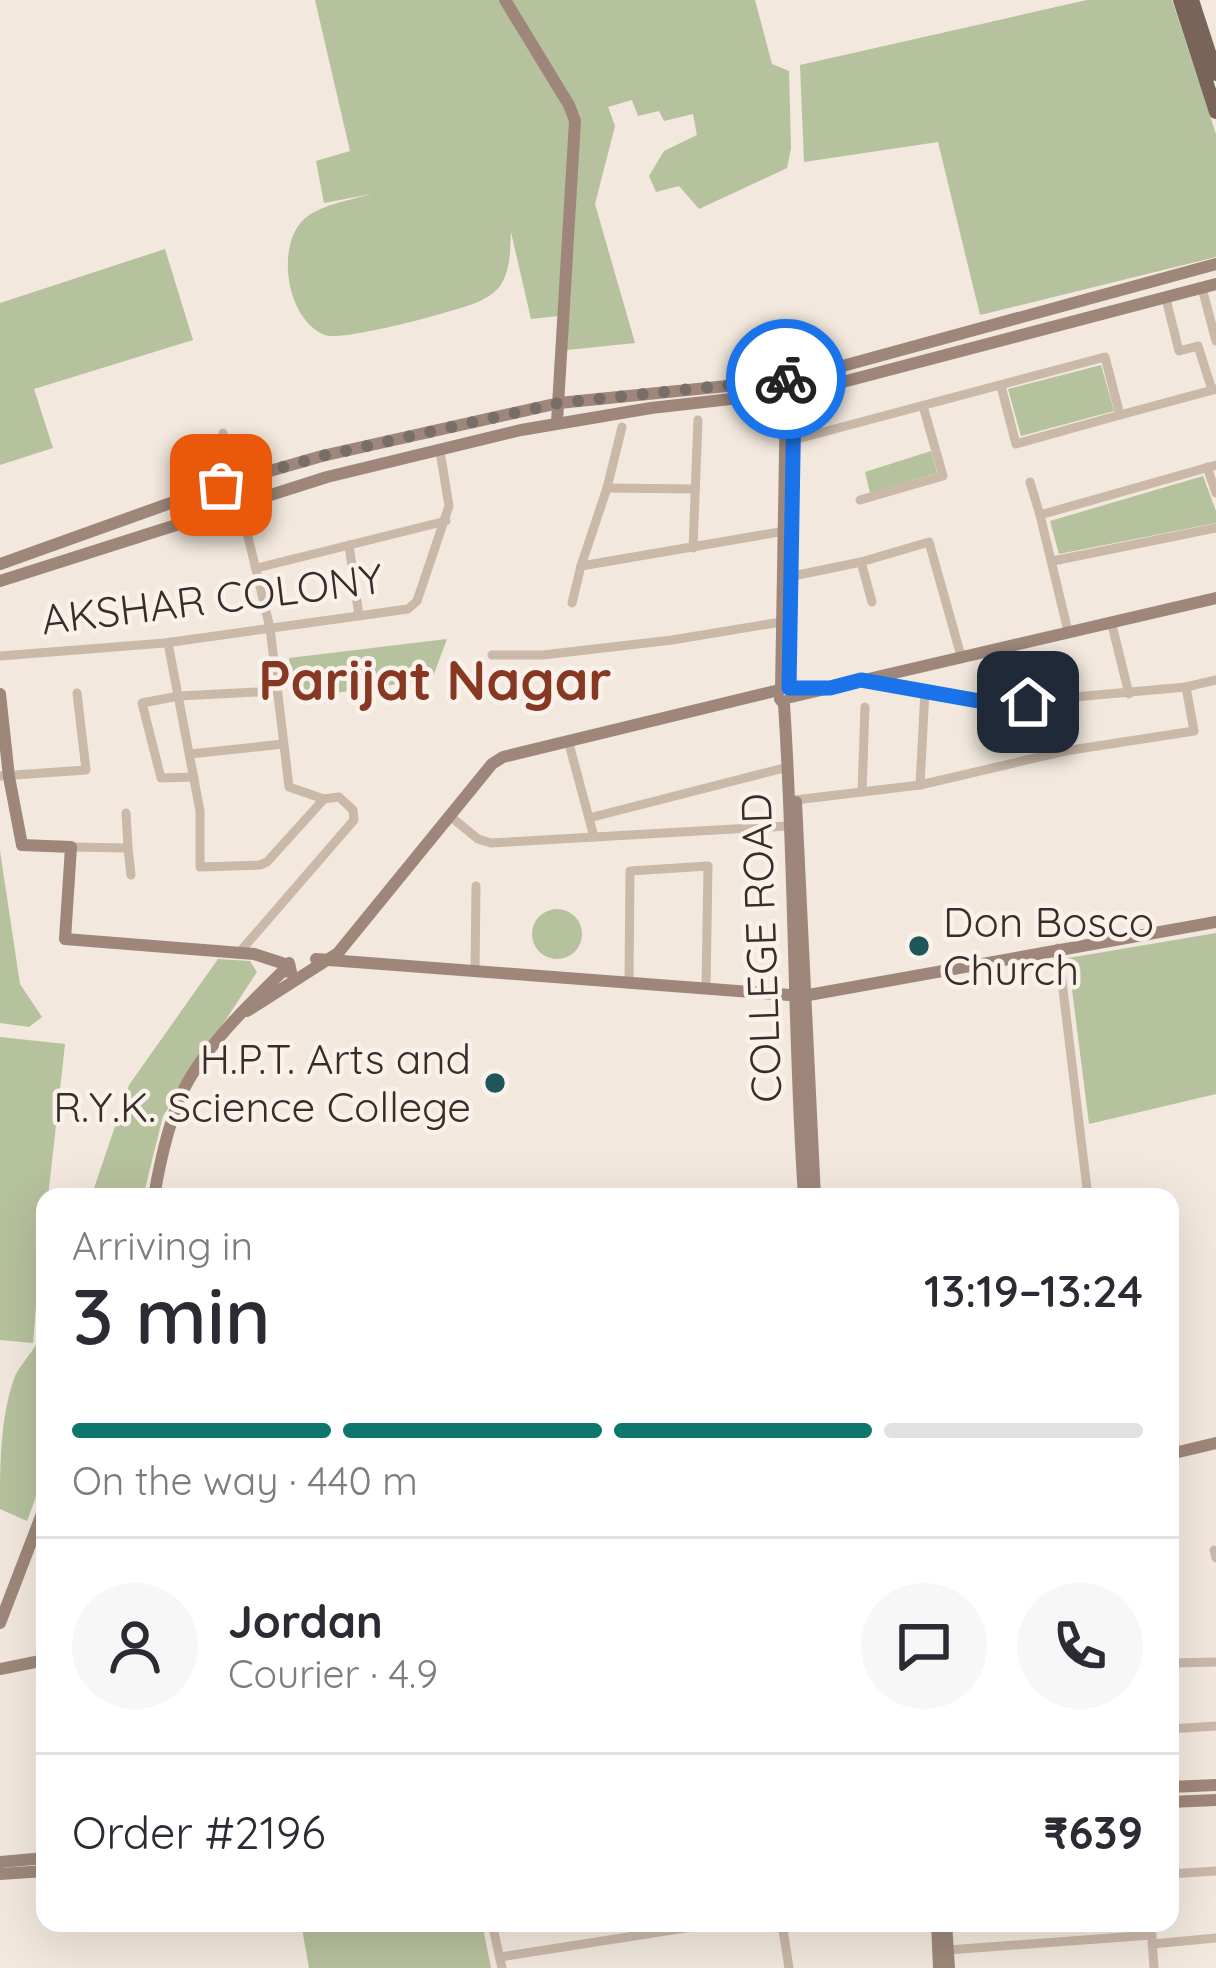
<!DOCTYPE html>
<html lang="en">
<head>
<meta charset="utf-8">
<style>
  :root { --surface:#fff; --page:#f7f7f7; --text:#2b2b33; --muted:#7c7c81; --line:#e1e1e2; --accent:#0f766e }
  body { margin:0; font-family:Quicksand,sans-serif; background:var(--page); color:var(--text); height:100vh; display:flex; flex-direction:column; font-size:45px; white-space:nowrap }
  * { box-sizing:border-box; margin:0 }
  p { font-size:39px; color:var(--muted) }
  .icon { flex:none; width:66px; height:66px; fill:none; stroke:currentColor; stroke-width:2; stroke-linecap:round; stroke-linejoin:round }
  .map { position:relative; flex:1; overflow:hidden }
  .side { position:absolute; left:36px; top:1188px; width:1143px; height:744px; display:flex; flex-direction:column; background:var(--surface); border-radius:24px; box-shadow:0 12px 48px #0002 }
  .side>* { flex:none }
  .pin { position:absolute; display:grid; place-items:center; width:102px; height:102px; color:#fff; margin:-51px; border-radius:24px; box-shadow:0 6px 18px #0006 }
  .courier { position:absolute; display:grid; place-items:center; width:120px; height:120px; margin:-60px; border:9px solid #1a73e8; border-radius:50%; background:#fff; color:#222; box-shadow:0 3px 15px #0007 }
  .summary em { font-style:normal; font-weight:600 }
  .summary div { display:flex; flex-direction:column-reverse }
  .summary { display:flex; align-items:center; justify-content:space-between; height:204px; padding:0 36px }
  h1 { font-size:78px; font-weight:600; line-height:90px }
  .bar { display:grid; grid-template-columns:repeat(4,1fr); gap:18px 12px; align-content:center; height:144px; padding:0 36px }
  .bar i { height:15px; border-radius:9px; background:var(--line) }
  .bar .selected { background:var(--accent) }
  .bar p { grid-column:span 4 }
  .line { display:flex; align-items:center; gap:30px; padding:0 36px; border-top:3px solid var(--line) }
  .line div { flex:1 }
  .round { display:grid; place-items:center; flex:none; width:126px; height:126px; border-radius:63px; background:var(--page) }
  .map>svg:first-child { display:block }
</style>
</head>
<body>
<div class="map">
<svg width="1216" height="1968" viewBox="0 0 1216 1968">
  <rect width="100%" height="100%" fill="#f2e8dd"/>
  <g fill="#b6c19d">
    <path d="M315,0H755L772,64L789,71L791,148L787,168L699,209L679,186L656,192L649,176L664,151L697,135L693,114L664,121L659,111L638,116L632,100L608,107L615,126L595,204L635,343L567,350L568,315L531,319L511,232C510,249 511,270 500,286C496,292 485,299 478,302C456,311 343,342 325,335C287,320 276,249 302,221C318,205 351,200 371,194L324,203L316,161L350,151Z"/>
    <polygon points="1087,0 1172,0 1216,134 1216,257 980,315 938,142 804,162 800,65"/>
    <polygon points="165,249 193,340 34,389 53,448 0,465 0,303"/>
    <polygon points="1101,365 1114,411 1021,436 1008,389"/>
    <polygon points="931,451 937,473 870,493 865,472"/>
    <polygon points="1203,476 1216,511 1216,523 1059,554 1050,521"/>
    <polygon points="447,639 432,679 294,699 289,658"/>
    <polygon points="0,851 20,984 42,1017 29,1027 0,1023"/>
    <circle cx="557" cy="934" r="25"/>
    <polygon points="1216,933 1216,1094 1089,1124 1068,958"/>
    <polygon points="218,959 250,961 257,972 163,1116 143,1197 91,1197 129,1085"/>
    <polygon points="0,1037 65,1044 48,1197 45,1197 33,1343 0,1340"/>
    <path d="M45,1327V1472L27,1521L0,1509C0,1466 0,1416 15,1376C24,1359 38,1347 45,1327Z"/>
    <polygon points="301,1923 482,1923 491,1968 309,1968"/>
  </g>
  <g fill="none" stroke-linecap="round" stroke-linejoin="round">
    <g stroke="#cab8a9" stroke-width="9">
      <polyline points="1202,288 1216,341"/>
      <polyline points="1166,299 1179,351 1198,346 1212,390"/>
      <polyline points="1001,386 1016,444 1120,415"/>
      <polyline points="223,433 270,628 289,787 324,799"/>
      <polyline points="797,439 1105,357 1120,415 1216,389"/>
      <polyline points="1207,467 1216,493"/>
      <polyline points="1030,482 1040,515"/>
      <polyline points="607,488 695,489"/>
      <polyline points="860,500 943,476 923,406"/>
      <polyline points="349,545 359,616"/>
      <polyline points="693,548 698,420"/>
      <polyline points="1053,561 1216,528"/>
      <polyline points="861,562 872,602"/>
      <polyline points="581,566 607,488 622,427"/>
      <polyline points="257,568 446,521"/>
      <polyline points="793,576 861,562 929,542 961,656"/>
      <polyline points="572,603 581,566 785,531"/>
      <polyline points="1111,621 1129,694"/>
      <polyline points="1068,631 1040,515 1216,465"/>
      <polyline points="168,643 200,811 200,867 260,865 267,862 324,799 339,797 353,810 354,820 238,954"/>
      <polyline points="492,655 543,655 672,640 781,622"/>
      <polyline points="0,656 165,643 408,609 417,601 449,506 440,451"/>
      <polyline points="864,681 996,704 1186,687"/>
      <polyline points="1059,700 1065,751"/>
      <polyline points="568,740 594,837"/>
      <polyline points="190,754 283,744"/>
      <polyline points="0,776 86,770 77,693"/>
      <polyline points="194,777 161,778 142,703 179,696 277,691"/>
      <polyline points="920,785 925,691"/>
      <polyline points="862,792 865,707"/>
      <polyline points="795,800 920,785 1065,751 1194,731 1186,687 1216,680"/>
      <polyline points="451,817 478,839 491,843 787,826"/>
      <polyline points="589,818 788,767"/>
      <polyline points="71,847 128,848 126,813"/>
      <polyline points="128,848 131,875"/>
      <polyline points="1058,948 1088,1197"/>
      <polyline points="475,972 476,886"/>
      <polyline points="629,983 630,871 708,866 706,987"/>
      <polyline points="1214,1550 1216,1558"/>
      <polyline points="1170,1663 1216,1662"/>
      <polyline points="1170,1729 1216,1726"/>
      <polyline points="1170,1874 1216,1871"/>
      <polyline points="492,1923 502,1968"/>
      <polyline points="782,1923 789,1968"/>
      <polyline points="1151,1923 1154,1968"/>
      <polyline points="1152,1944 1216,1938"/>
      <polyline points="948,1950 1152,1935"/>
      <polyline points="500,1957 717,1923"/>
    </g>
    <g stroke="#9e877a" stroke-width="12">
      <polyline points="505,0 569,105 575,121 557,422"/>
      <polyline points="795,379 1216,264"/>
      <polyline points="797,394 1216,284"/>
      <polyline points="0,564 221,485 322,456 559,403 786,380"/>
      <polyline points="0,581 327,477 521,430 651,408 784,393"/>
      <polyline points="781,689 786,395"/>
      <polyline points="789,689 794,396"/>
      <polyline points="0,694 9,777 22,845 71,847 65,939 254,954 285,964"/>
      <polyline points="791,697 1216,598"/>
      <path d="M780,699L784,704C795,868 793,1033 804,1197"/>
      <polyline points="796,802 815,1197"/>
      <polyline points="316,959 803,996 1216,922"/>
      <polyline points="247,1011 338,953 492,764 503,757 779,690"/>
      <path d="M154,1197C160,1161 169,1120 185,1087C207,1045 249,1004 283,971L291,972L289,963"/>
      <polyline points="1170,1454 1216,1443"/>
      <polyline points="0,1623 45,1506"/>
      <polyline points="0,1669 45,1660"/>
      <polyline points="1170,1787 1216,1785"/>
      <polyline points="1170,1802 1216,1800"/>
      <polyline points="0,1862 45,1858"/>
      <polyline points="0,1874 45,1871"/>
      <polyline points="937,1923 939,1968"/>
      <polyline points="946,1923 949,1968"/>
    </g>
    <g stroke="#79645a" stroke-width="14">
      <polyline points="1180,0 1216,112"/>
      <polyline points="1192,0 1216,74"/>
    </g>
  </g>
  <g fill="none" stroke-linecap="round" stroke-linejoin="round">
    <polyline stroke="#786e68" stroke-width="12" stroke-dasharray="0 21.6" points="221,485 322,456 559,403 786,379"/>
    <polyline stroke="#1a73e8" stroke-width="15" points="786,379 795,380 800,386 794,396 789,688 830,688 861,680 996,704 1028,702"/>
  </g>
  <g fill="#1f5659" stroke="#faf2ea" stroke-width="4.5">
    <circle cx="919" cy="946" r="12"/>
    <circle cx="495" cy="1083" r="12"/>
  </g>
  <g text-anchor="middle" stroke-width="9" stroke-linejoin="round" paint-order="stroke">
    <g font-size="42" fill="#372d29" stroke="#faf2ea">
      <text transform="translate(212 599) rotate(-7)" y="15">AKSHAR COLONY</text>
      <text transform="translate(761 948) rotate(-92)" y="15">COLLEGE ROAD</text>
    </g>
    <g font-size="42" fill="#372d29" stroke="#faf2ea" text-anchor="start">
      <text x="943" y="937">Don Bosco<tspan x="943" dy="48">Church</tspan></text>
      <text x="471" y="1074" text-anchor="end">H.P.T. Arts and<tspan x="471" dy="48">R.Y.K. Science College</tspan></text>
    </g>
    <g font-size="54" font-weight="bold" fill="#863823" stroke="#faf2ea">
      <text x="435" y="700">Parijat Nagar</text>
    </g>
  </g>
</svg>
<div class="pin" style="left:221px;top:485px;background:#ea580c"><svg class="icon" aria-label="bag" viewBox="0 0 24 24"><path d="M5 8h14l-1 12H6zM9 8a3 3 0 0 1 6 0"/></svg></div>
<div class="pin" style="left:1028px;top:702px;background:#1f2937"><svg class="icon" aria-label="home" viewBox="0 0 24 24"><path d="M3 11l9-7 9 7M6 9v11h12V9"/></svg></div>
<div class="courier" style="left:786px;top:379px"><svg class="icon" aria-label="bike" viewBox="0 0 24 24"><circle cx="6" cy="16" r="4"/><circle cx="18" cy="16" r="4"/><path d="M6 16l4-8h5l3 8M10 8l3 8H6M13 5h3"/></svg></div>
<section class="side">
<div class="summary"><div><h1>3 min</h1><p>Arriving in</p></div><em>13:19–13:24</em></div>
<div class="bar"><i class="selected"></i><i class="selected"></i><i class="selected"></i><i></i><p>On the way · 440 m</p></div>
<div class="line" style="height:216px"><a class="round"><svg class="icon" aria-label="person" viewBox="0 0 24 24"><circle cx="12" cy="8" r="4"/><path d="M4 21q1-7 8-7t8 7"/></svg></a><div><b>Jordan</b><p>Courier · 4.9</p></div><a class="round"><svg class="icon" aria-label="chat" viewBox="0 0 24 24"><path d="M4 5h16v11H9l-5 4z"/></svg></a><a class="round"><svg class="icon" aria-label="phone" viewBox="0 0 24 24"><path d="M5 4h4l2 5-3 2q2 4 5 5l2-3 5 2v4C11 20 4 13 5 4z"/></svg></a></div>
<div class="line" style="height:156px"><div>Order #2196</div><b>₹639</b></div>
</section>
</div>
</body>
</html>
